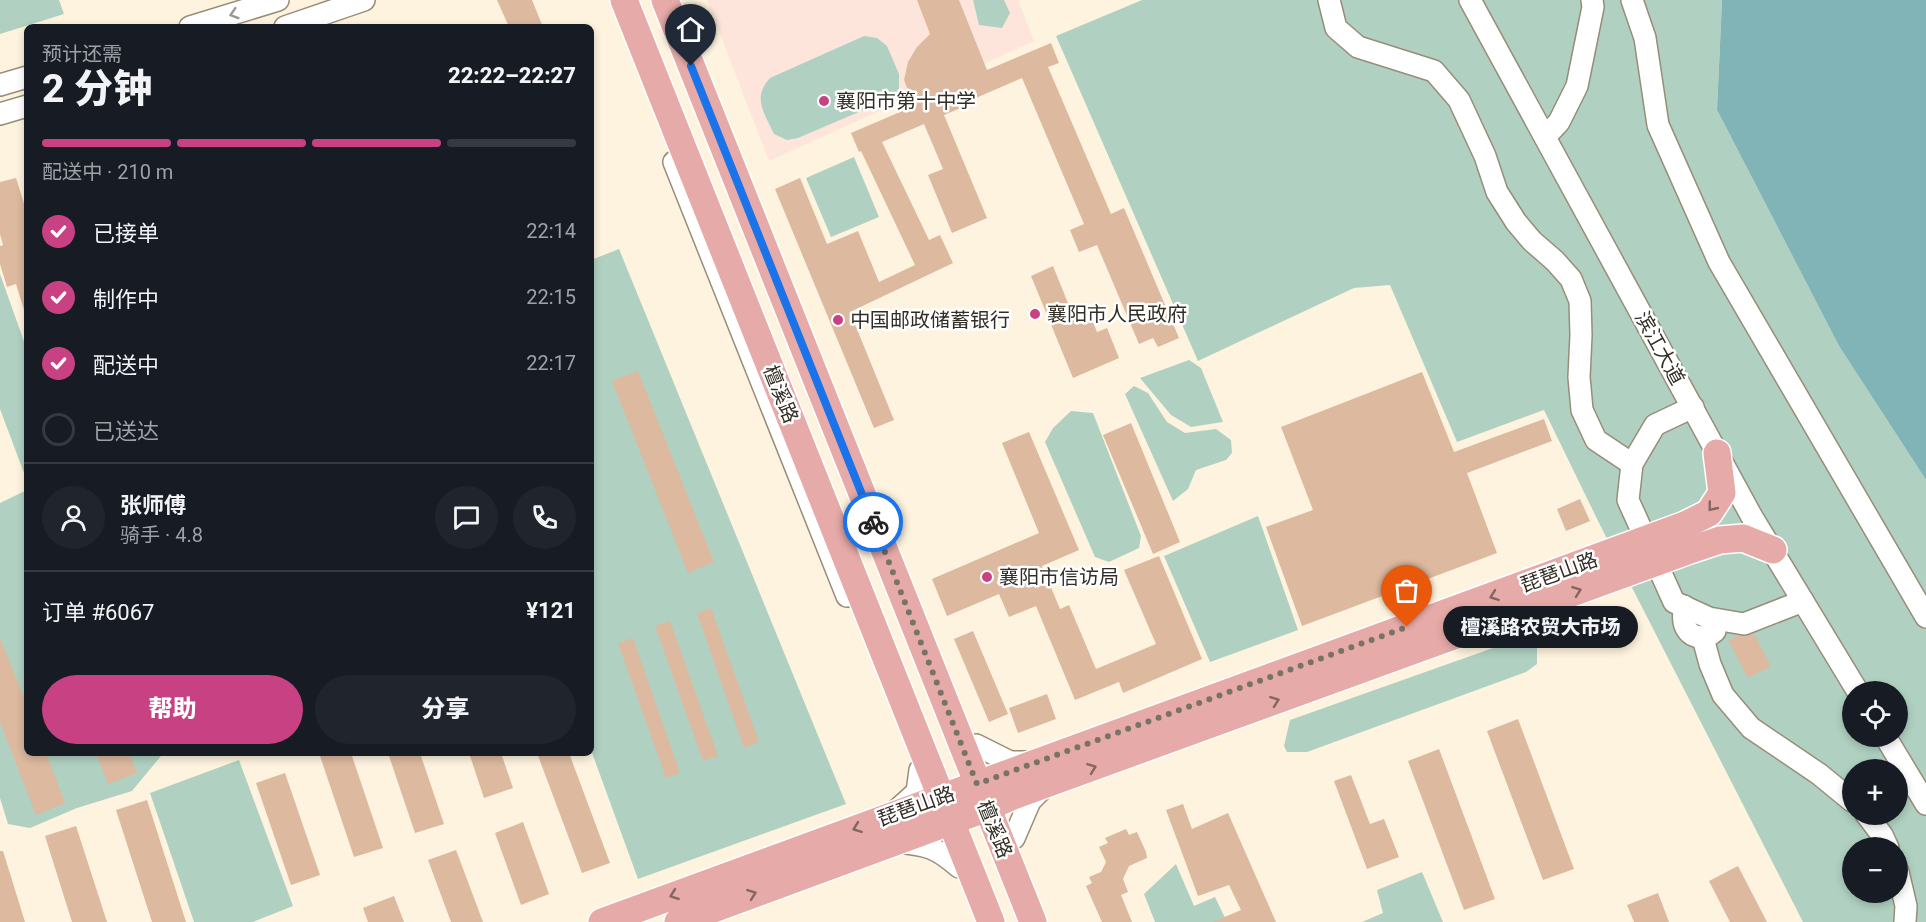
<!DOCTYPE html>
<html lang="zh">
<head>
<meta charset="utf-8">
<style>
  :root { --surface:#171b24; --page:#20242c; --text:#f1f3f6; --muted:#9ea1a6; --line:#363941; --accent:#c84283 }
  body { margin:0; font-family:Roboto,"Noto Sans SC",sans-serif; background:var(--page); color:var(--text); height:100vh; display:flex; flex-direction:column; font-size:22px; white-space:nowrap }
  * { box-sizing:border-box; margin:0 }
  p { font-size:20px; color:var(--muted) }
  .icon { flex:none; width:33px; height:33px; fill:none; stroke:currentColor; stroke-width:2; stroke-linecap:round; stroke-linejoin:round }
  .map { position:relative; flex:1; overflow:hidden }
  .drawer { position:absolute; left:24px; top:24px; width:570px; height:732px; display:flex; flex-direction:column; background:var(--surface); border-radius:9px; box-shadow:0 3px 9px #0003 }
  .drawer>* { flex:none }
  .controls { position:absolute; left:1842px; top:681px; display:grid; gap:12px }
  .controls a { display:grid; place-items:center; width:66px; height:66px; border-radius:50%; background:var(--surface); box-shadow:0 3px 9px #0003; font-size:30px }
  .pin { position:absolute; display:grid; place-items:center; width:51px; height:51px; color:#fff; margin:-62px -26px; border-radius:50% 50% 50% 0; rotate:-45deg; box-shadow:0 0 6px #0007 }
  .pin .icon { rotate:45deg }
  .courier { position:absolute; display:grid; place-items:center; width:60px; height:60px; margin:-30px; border:4px solid #1a73e8; border-radius:50%; background:#fff; color:#222; box-shadow:0 2px 8px #0007 }
  .bubble { position:absolute; height:42px; border-radius:21px; background:var(--surface); box-shadow:0 3px 9px #0003; font-size:20px; font-weight:800; line-height:42px; text-align:center }
  .headline em { font-style:normal; font-weight:800 }
  .headline div { display:flex; flex-direction:column-reverse }
  .headline { display:flex; align-items:center; justify-content:space-between; height:102px; padding:0 18px }
  h1 { font-size:39px; font-weight:800; line-height:45px }
  .bar { display:grid; grid-template-columns:repeat(4,1fr); gap:9px 6px; align-content:center; height:72px; padding:0 18px }
  .bar i { height:8px; border-radius:4px; background:var(--line) }
  .bar .selected { background:var(--accent) }
  .bar p { grid-column:span 4 }
  .line { display:flex; align-items:center; gap:15px; padding:0 18px; border-top:2px solid var(--line) }
  .line div { flex:1 }
  .round { display:grid; place-items:center; flex:none; width:63px; height:63px; border-radius:32px; background:var(--page) }
  ol { padding:0 18px; list-style:none }
  li { display:flex; align-items:center; gap:18px; height:66px }
  li p { margin-inline-start:auto }
  li .icon { padding:6px; border-radius:50%; background:var(--accent); color:#fff; stroke-width:4 }
  li:last-child { color:var(--muted) }
  li i { width:33px; height:33px; border:3px solid var(--line); border-radius:50% }
  .action { display:flex; gap:12px; margin-top:auto; padding:12px 18px }
  .action a { flex:1; height:69px; border-radius:36px; background:var(--accent); color:#fff; font-size:24px; font-weight:800; line-height:69px; text-align:center }
  .action a+a { background:var(--page); color:var(--text) }
  .map>svg:first-child { display:block }
</style>
</head>
<body>
<div class="map">
<svg width="1926" height="922" viewBox="0 0 1926 922">
  <rect width="100%" height="100%" fill="#fef3de"/>
  <polygon fill="#fde5db" points="707,0 1018,0 1034,41 769,161"/>
  <g fill="#b0d1c1" fill-rule="evenodd">
    <polygon points="0,0 59,0 64,14 0,34"/>
    <polygon points="973,0 1004,0 1010,13 1002,28 979,25"/>
    <path d="M1142,0H1722L1717,110L1839,346L1926,480V922H1803L1600,525L1544,410L1457,442L1390,285L1354,288L1198,361L1056,36ZM1852,692H1898V736H1852ZM1852,770H1898V814H1852ZM1852,848H1898V892H1852Z"/>
    <path d="M864,36L877,38L887,46L899,74V89L889,99L798,138L787,140L774,134C764,112 752,98 770,78Z"/>
    <polygon points="854,157 879,217 831,237 806,178"/>
    <polygon points="619,249 846,804 638,879 591,750 591,260"/>
    <polygon points="0,274 27,350 27,481 0,409"/>
    <polygon points="1189,360 1201,368 1223,422 1191,427 1171,415 1140,378"/>
    <polygon points="1134,386 1148,393 1167,422 1185,433 1216,429 1231,440 1232,453 1226,460 1196,470 1188,489 1173,501 1125,394"/>
    <polygon points="1071,411 1093,413 1141,536 1139,548 1109,562 1095,557 1045,442 1053,428"/>
    <polygon points="27,490 27,753 160,753 161,756 132,791 77,808 30,828 8,824 0,798 0,503"/>
    <polygon points="1258,516 1298,630 1210,662 1164,556"/>
    <polygon points="1511,640 1537,646 1537,664 1526,672 1307,752 1287,752 1284,746 1290,720 1493,648"/>
    <polygon points="239,760 293,906 253,922 194,922 150,793"/>
    <polygon points="1176,864 1194,906 1215,897 1227,922 1155,922 1144,894"/>
    <polygon points="1422,872 1443,922 1362,922 1383,913 1377,890"/>
  </g>
  <polygon fill="#81b4b6" points="1722,0 1926,0 1926,480 1839,346 1717,110"/>
  <g fill="#dcb99f">
    <polygon points="497,0 532,0 543,27 509,27"/>
    <polygon points="917,0 959,0 987,70 1051,43 1059,63 1048,67 1111,214 1124,208 1179,338 1158,347 1153,338 1139,344 1097,245 1079,252 1070,230 1084,224 1022,78 962,104 963,107 944,115 987,218 952,233 928,175 943,169 924,124 882,142 929,240 940,235 953,263 850,312 894,420 874,428 775,189 800,178 827,244 858,231 879,282 915,265 861,151 859,152 851,133 914,106 904,80 908,62 917,47 930,34"/>
    <polygon points="16,178 27,213 27,309 24,310 16,284 7,287 0,264 0,246 3,245 0,234 0,182"/>
    <polygon points="1053,266 1076,323 1091,317 1097,332 1107,328 1119,358 1073,378 1031,276"/>
    <polygon points="638,371 714,562 688,573 612,381"/>
    <polygon points="1422,372 1454,452 1544,419 1552,441 1467,473 1497,553 1302,626 1266,527 1313,510 1281,427"/>
    <polygon points="1131,423 1180,542 1153,554 1103,435"/>
    <polygon points="1029,432 1079,550 1042,566 1060,609 1069,605 1096,669 1156,644 1124,570 1159,556 1202,659 1123,693 1119,682 1075,700 1036,606 1009,617 999,594 947,616 932,579 1039,533 1002,443"/>
    <polygon points="1580,499 1590,521 1566,531 1557,509"/>
    <polygon points="711,608 759,742 744,748 697,613"/>
    <polygon points="670,621 718,756 703,761 655,626"/>
    <polygon points="973,631 1008,714 989,722 954,639"/>
    <polygon points="1754,634 1771,666 1748,678 1728,640 1737,636 1748,636"/>
    <polygon points="0,638 27,705 27,753 46,753 65,803 36,815 0,722"/>
    <polygon points="633,638 680,773 666,778 618,643"/>
    <polygon points="1047,694 1056,719 1018,733 1009,708"/>
    <polygon points="1518,719 1574,869 1543,880 1487,731"/>
    <polygon points="1439,749 1495,899 1464,910 1408,761"/>
    <polygon points="96,753 129,753 137,773 108,784"/>
    <polygon points="319,753 351,753 383,848 354,857"/>
    <polygon points="388,753 420,753 444,824 415,833"/>
    <polygon points="469,753 501,753 513,788 484,798"/>
    <polygon points="537,753 569,753 610,863 582,873"/>
    <polygon points="285,773 320,875 291,885 256,783"/>
    <polygon points="1351,775 1370,824 1384,819 1399,857 1367,869 1334,781"/>
    <polygon points="147,800 186,922 152,922 116,810"/>
    <polygon points="1183,804 1192,829 1228,813 1276,922 1213,922 1241,910 1229,885 1198,896 1166,810"/>
    <polygon points="523,822 549,894 521,905 495,833"/>
    <polygon points="76,826 107,922 72,922 45,836"/>
    <polygon points="1126,829 1129,835 1137,832 1146,852 1147,858 1129,866 1123,879 1128,892 1121,895 1132,922 1102,922 1086,886 1092,883 1089,877 1101,872 1106,862 1099,847 1108,843 1105,838"/>
    <polygon points="456,850 483,922 451,922 428,860"/>
    <polygon points="0,851 3,851 25,922 0,922"/>
    <polygon points="1738,866 1767,922 1730,922 1709,881"/>
    <polygon points="1658,893 1669,922 1634,922 1627,905"/>
    <polygon points="394,896 404,922 368,922 363,908"/>
  </g>
  <g fill="none" stroke-linecap="round" stroke-linejoin="round">
    <g stroke="#978d79" stroke-width="24">
      <g id="minor">
        <polyline points="1329,0 1336,28 1358,47 1434,71 1459,100 1485,156 1497,192 1516,222 1532,241 1555,261 1571,279 1580,301 1581,335 1579,377 1582,410 1596,440 1632,464"/>
        <polyline points="1470,0 1752,517 1858,692"/>
        <polyline points="1632,0 1645,38 1658,125 1719,262 1926,617"/>
        <polyline points="190,27 278,0"/>
        <polyline points="285,27 364,0"/>
        <polyline points="0,85 27,77"/>
        <polyline points="0,114 27,106"/>
        <polyline points="1545,137 1559,122 1577,86 1593,7 1592,0"/>
        <polyline points="674,162 847,596"/>
        <polyline points="1693,407 1655,425 1632,464 1628,500 1674,602 1709,618 1744,624 1803,601"/>
        <path d="M1684,606C1684,611 1683,617 1684,622C1687,638 1704,641 1715,631"/>
        <polyline points="1703,638 1710,664 1723,695 1751,728 1819,774 1852,801"/>
        <polyline points="1885,736 1926,804"/>
        <polyline points="976,745 1010,762 1033,762"/>
        <polyline points="897,810 917,792 920,770"/>
        <polyline points="1866,814 1882,835 1888,848"/>
        <polyline points="1014,838 1030,801 1047,784"/>
        <path d="M898,842C927,845 936,847 959,867"/>
        <polyline points="1898,872 1906,906 1905,922"/>
      </g>
    </g>
    <g stroke="#fff" stroke-width="30">
      <g id="major">
        <polyline points="624,0 991,922"/>
        <polyline points="665,0 1033,922"/>
        <polyline points="602,922 1685,525 1709,513 1722,493 1717,453"/>
        <polyline points="678,922 987,808 1013,796 1690,550 1720,540 1743,538 1773,550"/>
      </g>
    </g>
    <use href="#minor" stroke="#fff" stroke-width="21"/>
    <use href="#major" stroke="#e6aaa8" stroke-width="27"/>
  </g>
  <defs><path id="oneway-chevron" d="M-2-3.5L2.5 0L-2 3.5" fill="none" stroke-width="1.6" stroke-linecap="round" stroke-linejoin="round" transform="scale(1.5)"/></defs>
  <use stroke="#989692" href="#oneway-chevron" transform="translate(234 14) rotate(163)"/>
  <g stroke="#836660">
    <use href="#oneway-chevron" transform="translate(1712 507) rotate(129)"/>
    <use href="#oneway-chevron" transform="translate(1577 591) rotate(-20)"/>
    <use href="#oneway-chevron" transform="translate(1494 596) rotate(160)"/>
    <use href="#oneway-chevron" transform="translate(1275 701) rotate(-20)"/>
    <use href="#oneway-chevron" transform="translate(1092 768) rotate(-20)"/>
    <use href="#oneway-chevron" transform="translate(857 828) rotate(160)"/>
    <use href="#oneway-chevron" transform="translate(752 894) rotate(-20)"/>
    <use href="#oneway-chevron" transform="translate(674 895) rotate(160)"/>
  </g>
  <g fill="none" stroke-linecap="round" stroke-linejoin="round">
    <polyline stroke="#797366" stroke-width="6" stroke-dasharray="0 10.8" points="873,522 977,784 1407,627"/>
    <polyline stroke="#1a73e8" stroke-width="8" points="691,66 873,522"/>
  </g>
  <g fill="#c84283" stroke="#fff" stroke-width="2">
    <circle cx="824" cy="101" r="6"/>
    <circle cx="1035" cy="314" r="6"/>
    <circle cx="838" cy="320" r="6"/>
    <circle cx="987" cy="577" r="6"/>
  </g>
  <g text-anchor="middle" stroke-width="5" stroke-linejoin="round" paint-order="stroke">
    <g font-size="20" fill="#322e26" stroke="#fff" text-anchor="start">
      <text x="836" y="108">襄阳市第十中学</text>
      <text x="1047" y="321">襄阳市人民政府</text>
      <text x="850" y="327">中国邮政储蓄银行</text>
      <text x="999" y="584">襄阳市信访局</text>
    </g>
    <g font-size="20" fill="#322e26" stroke="#fff">
      <text transform="translate(1660 348) rotate(61)" y="7">滨江大道</text>
      <text transform="translate(781 394) rotate(68)" y="7">檀溪路</text>
      <text transform="translate(1559 572) rotate(-20)" y="7">琵琶山路</text>
      <text transform="translate(916 806) rotate(-20)" y="7">琵琶山路</text>
      <text transform="translate(995 829) rotate(68)" y="7">檀溪路</text>
    </g>
  </g>
</svg>
<div class="controls">
<a><svg class="icon" aria-label="locate" viewBox="0 0 24 24"><circle cx="12" cy="12" r="6"/><path d="M12 2v4M12 18v4M2 12h4M18 12h4"/></svg></a>
<a>+</a>
<a>−</a>
</div>
<div class="pin" style="left:1407px;top:627px;background:#ea580c"><svg class="icon" aria-label="bag" viewBox="0 0 24 24"><path d="M5 8h14l-1 12H6zM9 8a3 3 0 0 1 6 0"/></svg></div>
<div class="pin" style="left:691px;top:66px;background:#1f2937"><svg class="icon" aria-label="home" viewBox="0 0 24 24"><path d="M3 11l9-7 9 7M6 9v11h12V9"/></svg></div>
<div class="courier" style="left:873px;top:522px"><svg class="icon" aria-label="bike" viewBox="0 0 24 24"><circle cx="6" cy="16" r="4"/><circle cx="18" cy="16" r="4"/><path d="M6 16l4-8h5l3 8M10 8l3 8H6M13 5h3"/></svg></div>
<div class="bubble" style="left:1443px;top:606px;width:195px">檀溪路农贸大市场</div>
<section class="drawer">
<div class="headline"><div><h1>2 分钟</h1><p>预计还需</p></div><em>22:22–22:27</em></div>
<div class="bar"><i class="selected"></i><i class="selected"></i><i class="selected"></i><i></i><p>配送中 · 210 m</p></div>
<ol>
<li><svg class="icon" aria-label="check" viewBox="0 0 24 24"><path d="M5 12l5 5 9-10"/></svg>已接单<p>22:14</p></li>
<li><svg class="icon" aria-label="check" viewBox="0 0 24 24"><path d="M5 12l5 5 9-10"/></svg>制作中<p>22:15</p></li>
<li><svg class="icon" aria-label="check" viewBox="0 0 24 24"><path d="M5 12l5 5 9-10"/></svg>配送中<p>22:17</p></li>
<li><i></i>已送达</li>
</ol>
<div class="line" style="height:108px"><a class="round"><svg class="icon" aria-label="person" viewBox="0 0 24 24"><circle cx="12" cy="8" r="4"/><path d="M4 21q1-7 8-7t8 7"/></svg></a><div><b>张师傅</b><p>骑手 · 4.8</p></div><a class="round"><svg class="icon" aria-label="chat" viewBox="0 0 24 24"><path d="M4 5h16v11H9l-5 4z"/></svg></a><a class="round"><svg class="icon" aria-label="phone" viewBox="0 0 24 24"><path d="M5 4h4l2 5-3 2q2 4 5 5l2-3 5 2v4C11 20 4 13 5 4z"/></svg></a></div>
<div class="line" style="height:78px"><div>订单 #6067</div><b>¥121</b></div>
<div class="action"><a>帮助</a><a>分享</a></div>
</section>
</div>
</body>
</html>
